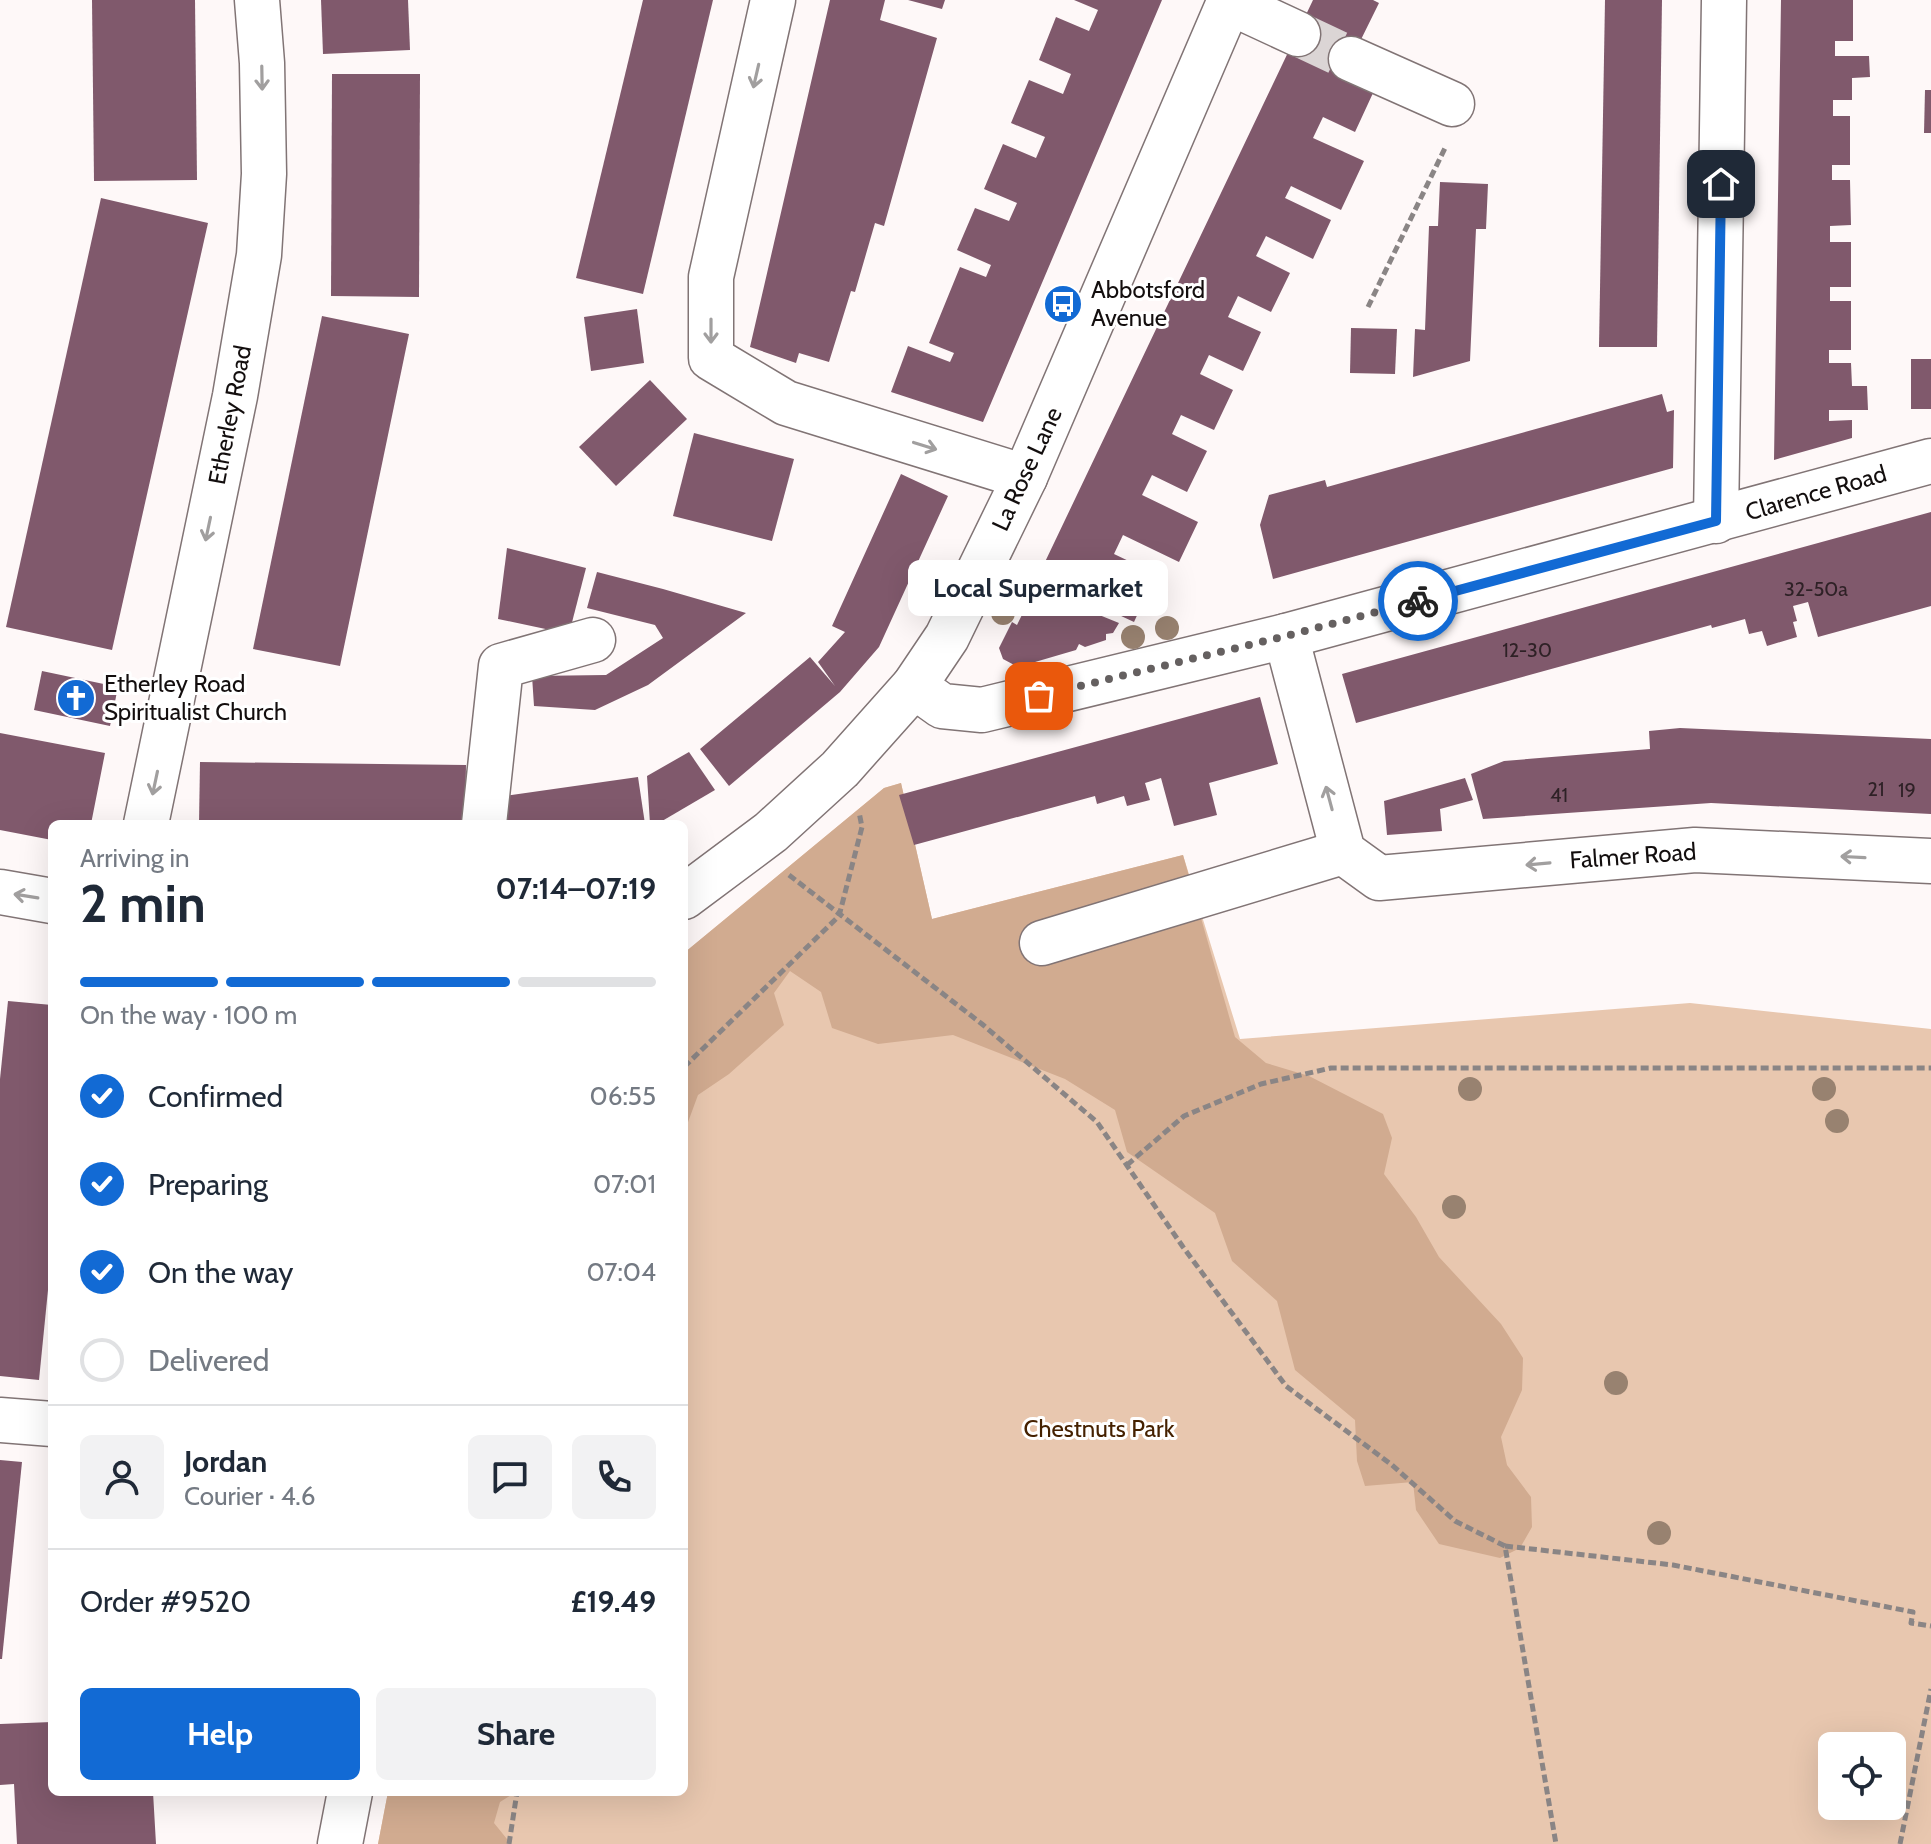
<!DOCTYPE html>
<html lang="en">
<head>
<meta charset="utf-8">
<style>
  :root { --surface:#fff; --page:#f2f2f3; --text:#1f2937; --muted:#747a83; --line:#e0e1e3; --accent:#126ad4 }
  body { margin:0; font-family:Cabin,sans-serif; background:var(--page); color:var(--text); height:100vh; display:flex; flex-direction:column; font-size:30px; white-space:nowrap }
  * { box-sizing:border-box; margin:0 }
  p { font-size:26px; color:var(--muted) }
  .icon { flex:none; width:44px; height:44px; fill:none; stroke:currentColor; stroke-width:2; stroke-linecap:round; stroke-linejoin:round }
  .map { position:relative; flex:1; overflow:hidden }
  .details { position:absolute; left:48px; top:820px; width:640px; height:976px; display:flex; flex-direction:column; background:var(--surface); border-radius:12px; box-shadow:0 8px 32px #0002 }
  .details>* { flex:none }
  .tools { position:absolute; left:1818px; top:1732px; display:grid; gap:16px }
  .tools a { display:grid; place-items:center; width:88px; height:88px; border-radius:12px; background:var(--surface); box-shadow:0 8px 32px #0002; font-size:40px }
  .pin { position:absolute; display:grid; place-items:center; width:68px; height:68px; color:#fff; margin:-34px; border-radius:16px; box-shadow:0 4px 12px #0006 }
  .courier { position:absolute; display:grid; place-items:center; width:80px; height:80px; margin:-40px; border:6px solid #126ad4; border-radius:50%; background:#fff; color:#222; box-shadow:0 2px 10px #0007 }
  .bubble { position:absolute; height:56px; border-radius:12px; background:var(--surface); box-shadow:0 8px 32px #0002; font-size:26px; font-weight:700; line-height:56px; text-align:center }
  .summary em { font-style:normal; font-weight:700 }
  .summary div { display:flex; flex-direction:column-reverse }
  .summary { display:flex; align-items:center; justify-content:space-between; height:136px; padding:0 32px }
  h1 { font-size:52px; font-weight:700; line-height:60px }
  .bar { display:grid; grid-template-columns:repeat(4,1fr); gap:12px 8px; align-content:center; height:96px; padding:0 32px }
  .bar i { height:10px; border-radius:6px; background:var(--line) }
  .bar .active { background:var(--accent) }
  .bar p { grid-column:span 4 }
  .line { display:flex; align-items:center; gap:20px; padding:0 32px; border-top:2px solid var(--line) }
  .line div { flex:1 }
  .round { display:grid; place-items:center; flex:none; width:84px; height:84px; border-radius:12px; background:var(--page) }
  ol { padding:0 32px; list-style:none }
  li { display:flex; align-items:center; gap:24px; height:88px }
  li p { margin-inline-start:auto }
  li .icon { padding:8px; border-radius:50%; background:var(--accent); color:#fff; stroke-width:4 }
  li:last-child { color:var(--muted) }
  li i { width:44px; height:44px; border:4px solid var(--line); border-radius:50% }
  .cta { display:flex; gap:16px; margin-top:auto; padding:16px 32px }
  .cta a { flex:1; height:92px; border-radius:12px; background:var(--accent); color:#fff; font-size:32px; font-weight:700; line-height:92px; text-align:center }
  .cta a+a { background:var(--page); color:var(--text) }
  .map>svg:first-child { display:block }
</style>
</head>
<body>
<div class="map">
<svg width="1931" height="1844" viewBox="0 0 1931 1844">
  <rect width="100%" height="100%" fill="#fef8f8"/>
  <path fill="#e8c7af" fill-rule="evenodd" d="M901,783L932,919L1183,855L1240,1039L1690,1003L1931,1029V1844H378L388,1792H684V953L884,788ZM1832,1746H1892V1806H1832Z"/>
  <g fill="#d1ab90">
    <polygon points="901,783 932,919 1183,855 1235,1037 1266,1063 1309,1076 1383,1114 1392,1138 1384,1174 1416,1217 1439,1257 1501,1324 1523,1358 1522,1390 1501,1437 1507,1465 1531,1497 1532,1527 1520,1548 1500,1558 1439,1544 1416,1510 1413,1482 1365,1486 1357,1461 1355,1420 1295,1370 1277,1301 1232,1261 1215,1213 1127,1152 1115,1110 1065,1079 953,1035 878,1044 832,1028 821,992 790,971 774,993 784,1025 729,1074 698,1095 684,1133 684,953 884,788"/>
    <polygon points="388,1792 516,1792 500,1802 494,1823 511,1844 378,1844"/>
  </g>
  <g fill="#80596c">
    <polygon points="92,0 195,0 197,180 94,181"/>
    <polygon points="321,0 408,0 410,50 323,54"/>
    <polygon points="643,0 713,0 643,294 576,278"/>
    <polygon points="830,0 885,0 880,20 937,38 884,226 875,223 855,292 851,291 829,362 799,353 796,363 750,347"/>
    <polygon points="908,0 945,0 942,9"/>
    <polygon points="1074,0 1162,0 983,422 891,392 908,346 950,362 954,353 929,343 960,267 986,277 991,265 957,250 975,208 1009,221 1017,203 984,189 1003,144 1036,158 1045,137 1011,123 1029,80 1063,94 1071,74 1039,60 1056,17 1089,31 1098,10"/>
    <polygon points="1313,0 1373,0 1379,3 1342,78 1373,93 1355,132 1323,117 1313,138 1364,161 1341,210 1291,186 1285,198 1331,220 1313,259 1266,236 1256,256 1290,273 1271,312 1238,296 1228,317 1261,332 1243,371 1209,355 1200,374 1233,390 1214,430 1181,415 1172,434 1207,451 1187,492 1152,475 1142,495 1198,522 1179,562 1123,535 1114,554 1156,574 1134,622 1091,602 1087,610 1119,623 1113,633 1106,634 1106,640 1085,647 1079,644 1076,650 1018,667 1003,659 999,648 1012,622 1017,625 1036,586 1034,585"/>
    <polygon points="1605,0 1662,0 1657,347 1599,347"/>
    <polygon points="1781,0 1853,0 1853,41 1835,41 1835,56 1869,56 1870,77 1852,78 1852,100 1833,100 1833,116 1850,116 1850,165 1832,165 1832,180 1850,180 1851,225 1830,226 1830,242 1851,242 1851,287 1830,287 1830,301 1851,301 1851,350 1829,350 1829,363 1851,363 1852,386 1867,386 1868,410 1829,410 1829,421 1852,420 1852,438 1774,460"/>
    <polygon points="332,74 420,74 419,297 331,296"/>
    <polygon points="1925,90 1931,90 1931,133 1924,133"/>
    <polygon points="1440,182 1488,184 1486,229 1476,229 1470,361 1413,377 1415,329 1425,330 1429,226 1438,226"/>
    <polygon points="101,198 208,223 112,650 6,627"/>
    <polygon points="637,309 644,363 591,371 584,317"/>
    <polygon points="322,316 409,334 340,666 253,649"/>
    <polygon points="1351,328 1397,329 1395,374 1350,373"/>
    <rect x="1911" y="359" width="20" height="50"/>
    <polygon points="650,380 687,419 616,486 579,447"/>
    <polygon points="1662,394 1667,412 1674,410 1673,468 1273,579 1260,525 1269,495 1325,480 1327,487"/>
    <polygon points="694,433 794,459 772,541 673,516"/>
    <polygon points="901,474 948,496 879,647 840,692 729,786 700,749 810,657 835,686 818,662 845,632 832,626"/>
    <polygon points="1931,512 1931,606 1818,637 1808,602 1793,606 1797,621 1793,622 1797,637 1767,646 1762,631 1749,634 1745,619 1712,628 1711,625 1356,723 1342,674"/>
    <polygon points="507,548 586,568 569,634 498,619"/>
    <polygon points="597,572 663,589 746,613 648,685 595,710 534,706 532,676 606,675 663,638 655,625 587,608"/>
    <polygon points="42,671 118,687 110,726 34,710"/>
    <polygon points="1260,697 1278,764 1209,783 1217,815 1174,826 1161,778 1145,783 1150,800 1127,806 1124,796 1097,804 1095,796 914,845 899,795"/>
    <polygon points="1680,728 1931,739 1931,814 1711,803 1483,819 1471,774 1504,761 1650,749 1649,731"/>
    <polygon points="0,733 105,753 91,824 52,824 52,840 0,830"/>
    <polygon points="689,752 715,790 657,824 650,824 647,776"/>
    <polygon points="200,762 466,765 465,824 199,824"/>
    <polygon points="638,777 645,824 495,824 491,798"/>
    <polygon points="1465,778 1473,800 1440,809 1442,831 1387,835 1384,801"/>
    <polygon points="8,1001 52,1005 52,1250 39,1380 0,1376 0,1079"/>
    <polygon points="0,1460 22,1462 2,1659 0,1659"/>
    <polygon points="52,1722 52,1792 153,1792 156,1844 17,1844 14,1784 0,1785 0,1724"/>
  </g>
  <g fill="none" stroke-linecap="round" stroke-linejoin="round">
    <polyline stroke="#dbd5d5" stroke-width="44" stroke-dasharray="44 22" stroke-linecap="butt" points="1298,34 1351,59"/>
    <g stroke="#817475" stroke-width="47">
      <g id="minor">
        <polyline points="773,0 711,277 711,358 786,403 1025,477"/>
        <polyline points="1229,2 1298,34"/>
        <polyline points="1351,59 1452,104"/>
        <polyline points="1716,521 1724,0"/>
        <polyline points="1286,636 1343,852 1379,878 1695,850 1931,861"/>
        <polyline points="914,686 942,706 982,710 1286,636 1931,461"/>
        <polyline points="146,824 235,396 259,255 264,174 262,63 257,0"/>
        <polyline points="484,824 501,666 593,640"/>
        <polyline points="0,892 52,901"/>
        <polyline points="684,897 771,832 840,769 914,686 947,637 1025,477 1230,0"/>
        <polyline points="1042,943 1343,852"/>
        <polyline points="0,1420 52,1424"/>
        <polyline points="340,1844 350,1792"/>
      </g>
    </g>
    <g stroke="#8a8585" stroke-width="5" stroke-dasharray="8 4" stroke-linecap="butt">
      <polyline points="1368,307 1446,146"/>
      <polyline points="789,875 982,1024 1097,1122 1183,1247 1286,1386 1392,1465 1455,1521 1505,1546 1556,1844"/>
      <polyline points="684,1067 839,916 862,827 859,812"/>
      <polyline points="1127,1165 1184,1116 1261,1084 1331,1068 1931,1068"/>
      <polyline points="1505,1546 1673,1565 1913,1612 1911,1623 1931,1626"/>
      <polyline points="509,1844 517,1792"/>
      <polyline points="1900,1844 1931,1689"/>
    </g>
    <use href="#minor" stroke="#fff" stroke-width="44"/>
  </g>
  <g fill="#988270">
    <circle cx="1003" cy="613" r="12"/>
    <circle cx="1167" cy="628" r="12"/>
    <circle cx="1133" cy="637" r="12"/>
    <circle cx="1470" cy="1089" r="12"/>
    <circle cx="1824" cy="1089" r="12"/>
    <circle cx="1837" cy="1121" r="12"/>
    <circle cx="1454" cy="1207" r="12"/>
    <circle cx="1616" cy="1383" r="12"/>
    <circle cx="1659" cy="1533" r="12"/>
  </g>
  <defs><path id="oneway-shaft" d="M-6 0H5M1.5-3L5.5 0L1.5 3" fill="none" stroke-width="1.6" stroke-linecap="round" stroke-linejoin="round" transform="scale(2)"/></defs>
  <g stroke="#a19f9f">
    <use href="#oneway-shaft" transform="translate(756 76) rotate(103)"/>
    <use href="#oneway-shaft" transform="translate(262 78) rotate(89)"/>
    <use href="#oneway-shaft" transform="translate(711 331) rotate(90)"/>
    <use href="#oneway-shaft" transform="translate(925 446) rotate(17)"/>
    <use href="#oneway-shaft" transform="translate(208 529) rotate(102)"/>
    <use href="#oneway-shaft" transform="translate(155 783) rotate(102)"/>
    <use href="#oneway-shaft" transform="translate(1329 798) rotate(-105)"/>
    <use href="#oneway-shaft" transform="translate(1853 857) rotate(-177)"/>
    <use href="#oneway-shaft" transform="translate(1538 864) rotate(175)"/>
    <use href="#oneway-shaft" transform="translate(26 896) rotate(-171)"/>
  </g>
  <g fill="none" stroke-linecap="round" stroke-linejoin="round">
    <polyline stroke="#656060" stroke-width="8" stroke-dasharray="0 14.4" points="1039,696 1286,636 1418,601"/>
    <polyline stroke="#126ad4" stroke-width="10" points="1418,601 1716,521 1721,184"/>
  </g>
  <defs>
    <g id="bus-disc" transform="scale(2)"><circle r="9.5" fill="#126ad4" stroke="#fff"/><path d="M-5-6H5V4H4V6H2V4H-2V6H-4V4H-5ZM-3.5-4V0h7V-4ZM-3.5 1.2v1.5H-2V1.2ZM2 1.2v1.5H3.5V1.2Z" fill="#fff"/></g>
    <g id="church-disc" transform="scale(2)"><circle r="9.5" fill="#126ad4" stroke="#fff"/><path d="M-1.2-6h2.4v3.5h3.3v2.4h-3.3V6h-2.4V-.1h-3.3v-2.4h3.3Z" fill="#fff"/></g>
  </defs>
  <g fill-rule="evenodd">
    <use href="#bus-disc" x="1063" y="304"/>
    <use href="#church-disc" x="76" y="698"/>
  </g>
  <g text-anchor="middle" stroke-width="6" stroke-linejoin="round" paint-order="stroke">
    <g font-size="20" fill="#2e2126">
      <text x="1816" y="596">32-50a</text>
      <text x="1527" y="657">12-30</text>
      <text x="1876" y="796">21</text>
      <text x="1907" y="797">19</text>
      <text x="1559" y="802">41</text>
    </g>
    <g font-size="24" fill="#130e0e" stroke="#fff" text-anchor="start">
      <text x="1091" y="298">Abbotsford<tspan x="1091" dy="28">Avenue</tspan></text>
      <text x="104" y="692">Etherley Road<tspan x="104" dy="28">Spiritualist Church</tspan></text>
    </g>
    <g font-size="24" fill="#130e0e" stroke="#fff">
      <text transform="translate(230 415) rotate(-79)" y="8">Etherley Road</text>
      <text transform="translate(1027 469) rotate(-65)" y="8">La Rose Lane</text>
      <text transform="translate(1816 493) rotate(-16)" y="8">Clarence Road</text>
      <text transform="translate(1633 856) rotate(-4)" y="8">Falmer Road</text>
    </g>
    <g font-size="24" fill="#452100" stroke="#fff">
      <text x="1099" y="1437">Chestnuts Park</text>
    </g>
  </g>
</svg>
<div class="tools">
<a><svg class="icon" aria-label="locate" viewBox="0 0 24 24"><circle cx="12" cy="12" r="6"/><path d="M12 2v4M12 18v4M2 12h4M18 12h4"/></svg></a>
</div>
<div class="pin" style="left:1039px;top:696px;background:#ea580c"><svg class="icon" aria-label="bag" viewBox="0 0 24 24"><path d="M5 8h14l-1 12H6zM9 8a3 3 0 0 1 6 0"/></svg></div>
<div class="pin" style="left:1721px;top:184px;background:#1f2937"><svg class="icon" aria-label="home" viewBox="0 0 24 24"><path d="M3 11l9-7 9 7M6 9v11h12V9"/></svg></div>
<div class="courier" style="left:1418px;top:601px"><svg class="icon" aria-label="bike" viewBox="0 0 24 24"><circle cx="6" cy="16" r="4"/><circle cx="18" cy="16" r="4"/><path d="M6 16l4-8h5l3 8M10 8l3 8H6M13 5h3"/></svg></div>
<div class="bubble" style="left:908px;top:560px;width:260px">Local Supermarket</div>
<section class="details">
<div class="summary"><div><h1>2 min</h1><p>Arriving in</p></div><em>07:14–07:19</em></div>
<div class="bar"><i class="active"></i><i class="active"></i><i class="active"></i><i></i><p>On the way · 100 m</p></div>
<ol>
<li><svg class="icon" aria-label="check" viewBox="0 0 24 24"><path d="M5 12l5 5 9-10"/></svg>Confirmed<p>06:55</p></li>
<li><svg class="icon" aria-label="check" viewBox="0 0 24 24"><path d="M5 12l5 5 9-10"/></svg>Preparing<p>07:01</p></li>
<li><svg class="icon" aria-label="check" viewBox="0 0 24 24"><path d="M5 12l5 5 9-10"/></svg>On the way<p>07:04</p></li>
<li><i></i>Delivered</li>
</ol>
<div class="line" style="height:144px"><a class="round"><svg class="icon" aria-label="person" viewBox="0 0 24 24"><circle cx="12" cy="8" r="4"/><path d="M4 21q1-7 8-7t8 7"/></svg></a><div><b>Jordan</b><p>Courier · 4.6</p></div><a class="round"><svg class="icon" aria-label="chat" viewBox="0 0 24 24"><path d="M4 5h16v11H9l-5 4z"/></svg></a><a class="round"><svg class="icon" aria-label="phone" viewBox="0 0 24 24"><path d="M5 4h4l2 5-3 2q2 4 5 5l2-3 5 2v4C11 20 4 13 5 4z"/></svg></a></div>
<div class="line" style="height:104px"><div>Order #9520</div><b>£19.49</b></div>
<div class="cta"><a>Help</a><a>Share</a></div>
</section>
</div>
</body>
</html>
